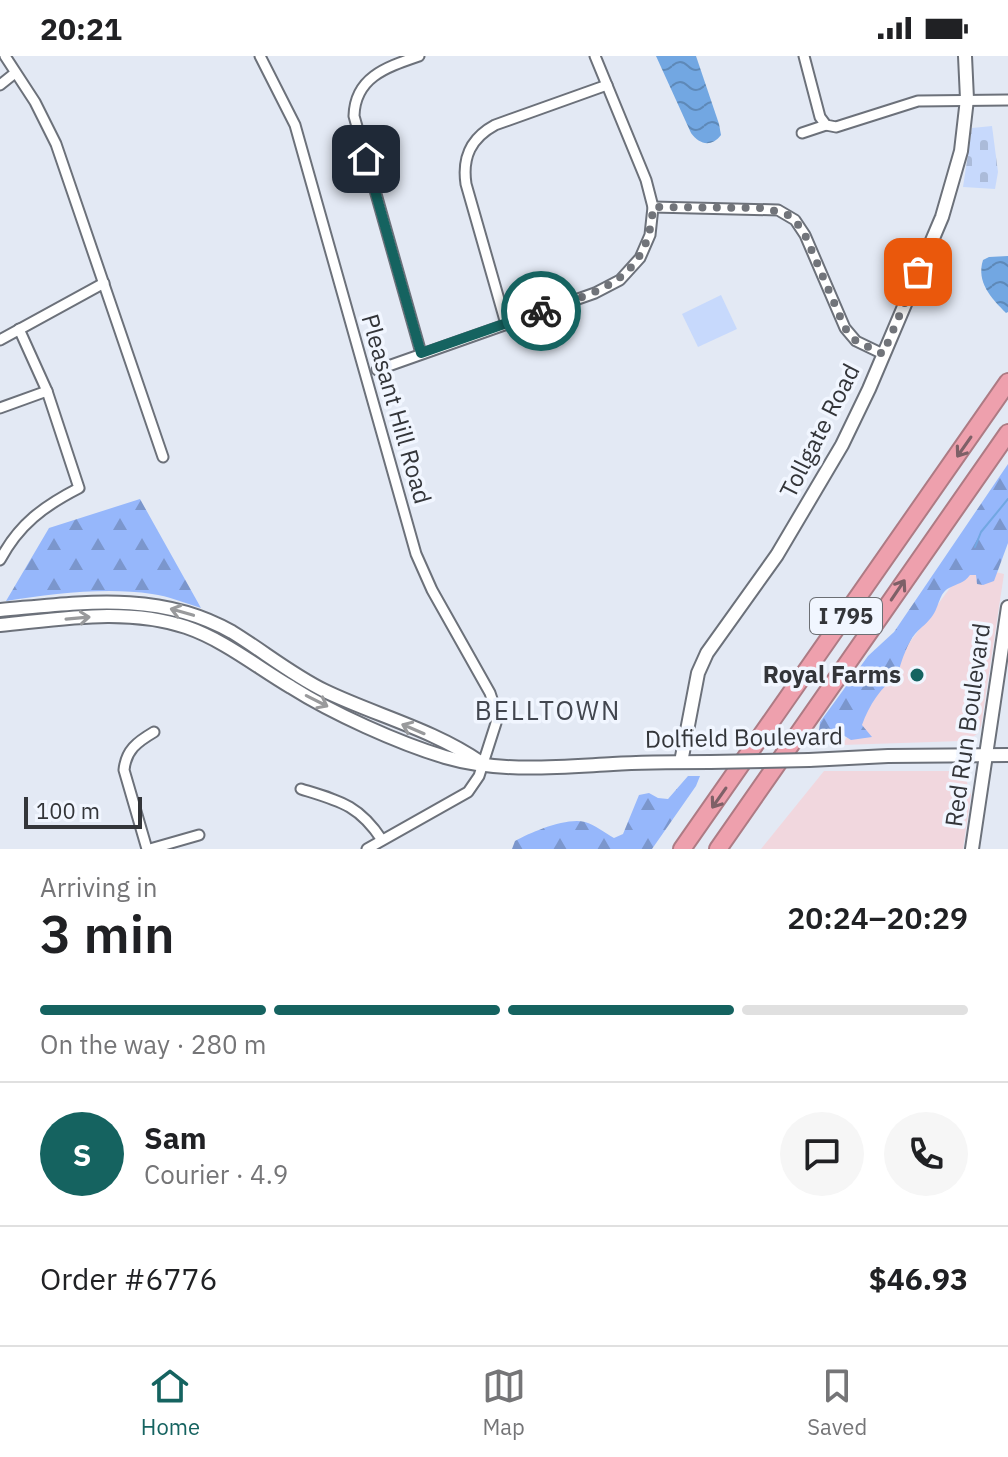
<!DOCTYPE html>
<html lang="en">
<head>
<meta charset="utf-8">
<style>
  :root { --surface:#fff; --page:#f6f6f6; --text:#202124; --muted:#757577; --line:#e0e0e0; --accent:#156360 }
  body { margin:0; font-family:"IBM Plex Sans",sans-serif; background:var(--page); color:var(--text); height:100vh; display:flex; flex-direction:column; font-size:30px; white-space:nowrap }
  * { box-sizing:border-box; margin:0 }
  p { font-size:26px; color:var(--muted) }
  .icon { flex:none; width:44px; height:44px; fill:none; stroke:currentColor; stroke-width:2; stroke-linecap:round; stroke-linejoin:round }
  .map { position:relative; height:793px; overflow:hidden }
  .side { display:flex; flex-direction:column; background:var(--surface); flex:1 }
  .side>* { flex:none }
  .scale { position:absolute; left:24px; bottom:20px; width:118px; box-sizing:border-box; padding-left:8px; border:4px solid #333539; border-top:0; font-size:22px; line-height:28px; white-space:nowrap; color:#333539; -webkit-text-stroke:6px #f1f6ff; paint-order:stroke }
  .pin { position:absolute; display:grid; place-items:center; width:68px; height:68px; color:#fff; margin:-34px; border-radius:16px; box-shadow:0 4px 12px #0006 }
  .courier { position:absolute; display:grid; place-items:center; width:80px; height:80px; margin:-40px; border:6px solid #156360; border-radius:50%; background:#fff; color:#222; box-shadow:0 2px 10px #0007 }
  .headline em { font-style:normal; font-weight:600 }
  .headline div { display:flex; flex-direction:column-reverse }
  .headline { display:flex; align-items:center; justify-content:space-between; height:136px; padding:0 40px }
  h1 { font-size:52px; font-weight:600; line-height:60px }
  .bar { display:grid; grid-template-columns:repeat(4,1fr); gap:12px 8px; align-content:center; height:96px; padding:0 40px }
  .bar i { height:10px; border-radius:6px; background:var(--line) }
  .bar .active { background:var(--accent) }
  .bar p { grid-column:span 4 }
  .line { display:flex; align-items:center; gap:20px; padding:0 40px; border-top:2px solid var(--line) }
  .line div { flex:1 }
  .round { display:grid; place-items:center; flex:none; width:84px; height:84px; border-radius:42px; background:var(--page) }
  .status { display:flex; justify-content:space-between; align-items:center; height:56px; padding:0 40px; background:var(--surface); direction:ltr }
  .status svg { height:22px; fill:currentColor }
  .menu { display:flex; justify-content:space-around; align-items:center; height:112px; border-top:2px solid var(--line); background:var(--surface); font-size:22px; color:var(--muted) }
  .menu a { display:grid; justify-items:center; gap:4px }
  .menu .active { color:var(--accent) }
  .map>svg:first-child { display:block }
</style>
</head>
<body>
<div class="status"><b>20:21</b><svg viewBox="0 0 49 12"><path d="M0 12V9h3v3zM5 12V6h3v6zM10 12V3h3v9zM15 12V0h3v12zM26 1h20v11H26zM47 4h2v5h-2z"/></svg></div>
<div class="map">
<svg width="1008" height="793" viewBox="0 0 1008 793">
  <defs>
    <pattern id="forest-firs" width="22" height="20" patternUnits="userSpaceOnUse" patternTransform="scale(2)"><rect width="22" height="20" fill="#96b7fb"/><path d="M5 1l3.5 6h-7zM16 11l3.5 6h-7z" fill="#7b96cc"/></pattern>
    <pattern id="cemetery-stones" width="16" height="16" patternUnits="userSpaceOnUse" patternTransform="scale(2)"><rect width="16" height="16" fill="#c7d9fc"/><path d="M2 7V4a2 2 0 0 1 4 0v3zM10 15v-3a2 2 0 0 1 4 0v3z" fill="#abbbd9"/></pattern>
    <pattern id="water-waves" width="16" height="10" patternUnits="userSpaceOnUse" patternTransform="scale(2)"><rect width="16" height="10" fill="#72a7e2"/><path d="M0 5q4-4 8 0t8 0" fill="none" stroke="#5e89b8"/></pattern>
  </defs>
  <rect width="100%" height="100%" fill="#e3e9f4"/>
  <g fill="#f1d7de">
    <polygon points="967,509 1004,518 981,670 978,677 969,684 961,685 842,689 890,613"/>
    <polygon points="824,715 952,715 965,720 971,739 963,793 761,793"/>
  </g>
  <g fill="url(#forest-firs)">
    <path d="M1008,408V487L994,525L983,529L977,528L976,519H970C963,528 958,527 949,532C939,537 939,551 933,559C928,567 921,571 915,578C908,586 900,608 898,619C881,631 869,649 862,669L872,681L851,684L843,679L831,688L820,689L818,683L820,666L868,600L894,576Z"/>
    <path d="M140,443L201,552C185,547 168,540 152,538C104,531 53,538 6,545L49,472Z"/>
    <path d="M688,720H700L696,730L652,793H512L515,785C531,776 567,761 585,766C595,769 605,777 614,782L623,778L639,739L649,737L658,742L668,743Z"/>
  </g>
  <polygon fill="url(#cemetery-stones)" points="992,70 998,116 995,133 963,131 972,72"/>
  <polygon fill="#c7d9fc" points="721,239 737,273 698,291 682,258"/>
  <g fill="url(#water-waves)">
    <path d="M656,0H696L719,68L721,79C711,92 699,88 691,77Z"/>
    <path d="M1008,200V256L1006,257C991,242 976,226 983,204L989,201Z"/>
  </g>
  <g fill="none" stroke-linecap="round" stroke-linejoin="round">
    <polyline stroke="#72a7e2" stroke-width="2" points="975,491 981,476 1008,443"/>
    <g stroke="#6c717a" stroke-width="13">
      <g id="street">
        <polyline points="5,0 35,46 56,88 163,401"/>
        <polyline points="260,0 295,69 416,498 432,534 490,637 497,658 496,667 479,720 468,736 367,793"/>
        <path d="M419,0C387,11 355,21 354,60L421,297"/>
        <polyline points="804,0 820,61 826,69 836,71 918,45 1008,44"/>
        <polyline points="0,29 15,17"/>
        <polyline points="802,77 826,69"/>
        <polyline points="653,151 778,154 795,164 805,179 845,272 856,285 883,298"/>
        <path d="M506,268L466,128C462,101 471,82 495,69L607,29"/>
        <polyline points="0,284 104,227"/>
        <polyline points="377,314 595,237 620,224 640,202 650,179 653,151 646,124 595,0"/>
        <polyline points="0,352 47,335"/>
        <path d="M0,504C19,468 44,450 79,432L47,335L19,273"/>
        <path d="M301,733C340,745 359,749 382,784"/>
        <path d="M147,793L124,714C126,694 137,686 154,676"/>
        <polyline points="150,793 199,779"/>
      </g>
    </g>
    <g stroke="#6c717a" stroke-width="16">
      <g id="secondary">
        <path d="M0,554C79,547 159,534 232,576C263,595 292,619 325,635C375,659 434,674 480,706"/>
        <path d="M0,569C61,563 126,551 186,571C224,584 257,611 291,631C332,657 398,687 445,701C500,717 557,711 613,708C645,706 678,706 710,706"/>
        <polyline points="809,704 888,700 1008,699"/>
        <polyline points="681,706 698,617 707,597 777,499 842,389 869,333 942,161 961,95 967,43 965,0"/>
        <polyline points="972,793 1008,551"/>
      </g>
    </g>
    <g stroke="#ad7b84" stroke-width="20">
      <g id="highway">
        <polyline points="682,793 1008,326"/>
        <polyline points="718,793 1008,377"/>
      </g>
    </g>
    <use href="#street" stroke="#fff" stroke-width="9"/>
    <use href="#secondary" stroke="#fff" stroke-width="12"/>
    <use href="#highway" stroke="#eea0ad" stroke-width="16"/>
    <g stroke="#6c717a" stroke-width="16" stroke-linecap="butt">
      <polyline id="secondary-bridge" points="710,706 809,704"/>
    </g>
    <use href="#secondary-bridge" stroke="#fff" stroke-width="12"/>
  </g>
  <defs><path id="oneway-shaft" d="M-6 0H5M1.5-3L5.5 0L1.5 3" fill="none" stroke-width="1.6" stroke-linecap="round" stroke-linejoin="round" transform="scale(2)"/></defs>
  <g stroke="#7e6067">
    <use href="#oneway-shaft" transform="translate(964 391) rotate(125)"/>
    <use href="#oneway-shaft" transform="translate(898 534) rotate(-56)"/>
    <use href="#oneway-shaft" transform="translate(719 742) rotate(125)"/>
  </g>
  <g stroke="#999a9c">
    <use href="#oneway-shaft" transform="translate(182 556) rotate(-164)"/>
    <use href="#oneway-shaft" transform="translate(78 562) rotate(-5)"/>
    <use href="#oneway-shaft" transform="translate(317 645) rotate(27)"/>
    <use href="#oneway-shaft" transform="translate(413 673) rotate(-157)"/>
  </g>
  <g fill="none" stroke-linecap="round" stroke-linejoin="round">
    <path stroke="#71747a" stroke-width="8" stroke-dasharray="0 14.4" d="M541,255C602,234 648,225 653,151L765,152L788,159L795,164L805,179L845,272L856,285L883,298L918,216"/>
    <polyline stroke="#156360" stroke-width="10" points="366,103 421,297 541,255"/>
  </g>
  <circle fill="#156360" stroke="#f1f6ff" stroke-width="3" cx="917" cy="619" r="8"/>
  <g text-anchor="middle" stroke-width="7" stroke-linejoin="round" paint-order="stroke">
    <rect fill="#f1f6ff" stroke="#6c6f74" stroke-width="2" x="810" y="542" width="72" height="36" rx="6"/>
    <g font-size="22" font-weight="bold" fill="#333539">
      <text x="846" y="568">I 795</text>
    </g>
    <g font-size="24" fill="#333539" stroke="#f1f6ff">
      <text transform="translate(396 353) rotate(74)" y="8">Pleasant Hill Road</text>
      <text transform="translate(820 375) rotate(-63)" y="8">Tollgate Road</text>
      <text transform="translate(968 669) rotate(-82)" y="8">Red Run Boulevard</text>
      <text transform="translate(744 682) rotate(-1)" y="8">Dolfield Boulevard</text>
    </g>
    <g font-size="24" font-weight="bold" fill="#333539" stroke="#f1f6ff" text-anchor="end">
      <text x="901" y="627">Royal Farms</text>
    </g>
    <g font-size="26" letter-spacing="2" fill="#42464f" stroke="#f1f6ff">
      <text x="548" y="664">BELLTOWN</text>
    </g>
  </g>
</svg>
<div class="scale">100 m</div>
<div class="pin" style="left:918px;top:216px;background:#ea580c"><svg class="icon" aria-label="bag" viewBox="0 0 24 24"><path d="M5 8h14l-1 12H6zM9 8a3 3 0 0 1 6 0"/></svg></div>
<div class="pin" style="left:366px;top:103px;background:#1f2937"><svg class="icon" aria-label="home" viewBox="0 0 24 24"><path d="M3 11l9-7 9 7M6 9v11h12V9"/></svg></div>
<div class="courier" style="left:541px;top:255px"><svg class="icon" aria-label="bike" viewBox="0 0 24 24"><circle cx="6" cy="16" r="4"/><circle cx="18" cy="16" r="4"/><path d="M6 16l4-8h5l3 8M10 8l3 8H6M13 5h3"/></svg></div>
</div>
<section class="side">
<div class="headline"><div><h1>3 min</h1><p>Arriving in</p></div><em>20:24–20:29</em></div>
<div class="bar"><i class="active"></i><i class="active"></i><i class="active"></i><i></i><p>On the way · 280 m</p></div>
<div class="line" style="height:144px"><b class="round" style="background:var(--accent);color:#fff">S</b><div><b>Sam</b><p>Courier · 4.9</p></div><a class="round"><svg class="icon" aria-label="chat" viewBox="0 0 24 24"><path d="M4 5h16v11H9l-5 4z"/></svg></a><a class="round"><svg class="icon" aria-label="phone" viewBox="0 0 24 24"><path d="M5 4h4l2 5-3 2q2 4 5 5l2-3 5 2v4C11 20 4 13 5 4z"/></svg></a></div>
<div class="line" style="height:104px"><div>Order #6776</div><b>$46.93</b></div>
</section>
<nav class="menu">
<a class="active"><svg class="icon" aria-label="home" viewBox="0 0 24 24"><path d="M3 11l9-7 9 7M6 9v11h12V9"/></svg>Home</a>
<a><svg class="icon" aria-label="map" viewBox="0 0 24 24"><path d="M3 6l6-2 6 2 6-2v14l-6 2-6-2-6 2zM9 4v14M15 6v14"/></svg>Map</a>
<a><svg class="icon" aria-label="saved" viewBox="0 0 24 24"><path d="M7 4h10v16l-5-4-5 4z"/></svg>Saved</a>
</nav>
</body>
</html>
